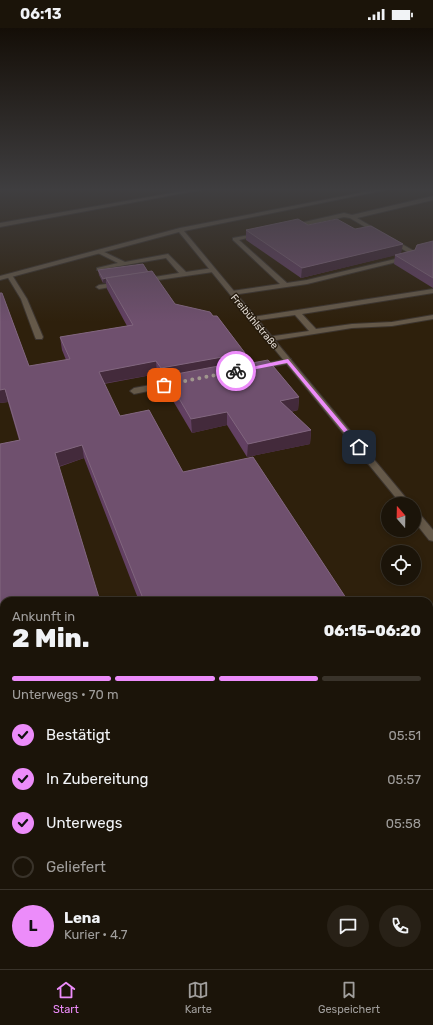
<!DOCTYPE html>
<html lang="de">
<head>
<meta charset="utf-8">
<style>
  :root { --surface:#1b1409; --page:#282117; --text:#f1f3f6; --muted:#a09e9c; --line:#39332a; --accent:#ec8cfa }
  body { margin:0; font-family:Rubik,sans-serif; background:var(--page); color:var(--text); height:100vh; display:flex; flex-direction:column; font-size:15px; white-space:nowrap }
  * { box-sizing:border-box; margin:0 }
  p { font-size:13px; color:var(--muted) }
  .icon { flex:none; width:22px; height:22px; fill:none; stroke:currentColor; stroke-width:2; stroke-linecap:round; stroke-linejoin:round }
  .map { position:relative; flex:1; overflow:hidden }
  .panel { position:absolute; left:0px; top:569px; width:433px; height:372px; display:flex; flex-direction:column; background:var(--surface); border-radius:12px 12px 0 0; box-shadow:0 2px 6px #0003,0 0 0 1px var(--line) }
  .panel>* { flex:none }
  .needle { width:26px; rotate:340deg }
  .buttons { position:absolute; left:381px; top:469px; display:grid; gap:8px }
  .buttons a { display:grid; place-items:center; width:40px; height:40px; border-radius:50%; background:var(--surface); box-shadow:0 2px 6px #0003,0 0 0 1px var(--line); font-size:20px }
  .pin { position:absolute; display:grid; place-items:center; width:34px; height:34px; color:#fff; margin:-17px; border-radius:8px; box-shadow:0 2px 6px #0006 }
  .courier { position:absolute; display:grid; place-items:center; width:40px; height:40px; margin:-20px; border:3px solid #ec8cfa; border-radius:50%; background:#fff; color:#222; box-shadow:0 1px 5px #0007 }
  .overview em { font-style:normal; font-weight:800 }
  .overview div { display:flex; flex-direction:column-reverse }
  .overview { display:flex; align-items:center; justify-content:space-between; height:68px; padding:0 12px }
  h1 { font-size:26px; font-weight:800; line-height:30px }
  .bar { display:grid; grid-template-columns:repeat(4,1fr); gap:6px 4px; align-content:center; height:48px; padding:0 12px }
  .bar i { height:5px; border-radius:3px; background:var(--line) }
  .bar .active { background:var(--accent) }
  .bar p { grid-column:span 4 }
  .line { display:flex; align-items:center; gap:10px; padding:0 12px; border-top:1px solid var(--line) }
  .line div { flex:1 }
  .round { display:grid; place-items:center; flex:none; width:42px; height:42px; border-radius:21px; background:var(--page) }
  ol { padding:0 12px; list-style:none }
  li { display:flex; align-items:center; gap:12px; height:44px }
  li p { margin-inline-start:auto }
  li .icon { padding:4px; border-radius:50%; background:var(--accent); color:#111; stroke-width:4 }
  li:last-child { color:var(--muted) }
  li i { width:22px; height:22px; border:2px solid var(--line); border-radius:50% }
  .status { display:flex; justify-content:space-between; align-items:center; height:28px; padding:0 20px; background:var(--surface); direction:ltr }
  .status svg { height:11px; fill:currentColor }
  .tabs { display:flex; justify-content:space-around; align-items:center; height:56px; border-top:1px solid var(--line); background:var(--surface); font-size:11px; color:var(--muted) }
  .tabs a { display:grid; justify-items:center; gap:2px }
  .tabs .active { color:var(--accent) }
  .map>svg:first-child { display:block }
</style>
</head>
<body>
<div class="status"><b>06:13</b><svg viewBox="0 0 49 12"><path d="M0 12V9h3v3zM5 12V6h3v6zM10 12V3h3v9zM15 12V0h3v12zM26 1h20v11H26zM47 4h2v5h-2z"/></svg></div>
<div class="map">
<svg width="433" height="941" viewBox="0 0 433 941">
  <rect width="100%" height="100%" fill="#241a0c"/>
  <path fill="#2e200c" fill-rule="evenodd" d="M0,162H433V941H0ZM388,476H414V502H388ZM388,524H414V550H388ZM4,573H429V937H4Z"/>
  <g fill="none" stroke-linecap="round" stroke-linejoin="round">
    <g stroke="#3c342e" stroke-width="2">
      <g id="service">
        <polygon points="433,168 433,172 357,190 414,223 413,230 307,256 232,267 229,265 232,263 280,256 233,212 233,210 260,205 260,207 239,212 287,255 307,252 408,228 409,225 350,190 344,189 293,200 291,199 291,197 344,185 352,187"/>
        <polygon points="100,222 125,234 168,226 186,244 213,240 216,242 213,244 144,254 142,253 142,251 179,245 166,230 97,242 97,240 118,235 98,225 98,223"/>
        <polygon points="8,247 12,247 27,271 43,309 42,311 36,311 35,309 21,271 7,248"/>
        <polygon points="120,254 122,255 122,257 99,261 96,259 99,257"/>
        <polygon points="433,261 433,265 302,286 316,301 352,296 392,294 433,287 433,291 392,298 352,300 270,313 266,311 267,309 309,303 295,287 253,293 249,291 253,289"/>
        <polygon points="288,331 291,331 291,335 259,341 255,339 256,337"/>
        <polygon points="179,352 182,352 182,356 134,366 130,363 134,360"/>
      </g>
    </g>
    <g stroke="#3c342e" stroke-width="2">
      <g id="minor">
        <polygon points="189,162 200,162 0,199 0,195"/>
        <polygon points="375,162 385,162 184,203 411,476 401,476 179,204 0,252 0,248 180,200"/>
        <polygon points="414,483 418,484 433,502 433,513 429,512 414,493"/>
        <polygon points="433,755 433,769 429,770 429,756"/>
        <polygon points="4,903 4,919 0,920 0,904"/>
      </g>
    </g>
    <use href="#service" fill="#655949" fill-rule="evenodd"/>
    <use href="#minor" fill="#655949" fill-rule="evenodd"/>
  </g>
  <g fill="#624062">
    <polygon points="308,197 355,201 401,226 415,222 433,213 433,260 394,236 395,227 301,250 246,212 246,202"/>
    <polygon points="143,236 148,244 152,243 175,276 210,284 213,288 217,288 245,325 245,333 250,332 252,335 268,332 299,369 298,382 291,384 311,402 310,416 247,429 227,397 192,405 166,361 166,352 162,353 157,346 104,356 120,388 149,382 183,444 253,429 348,573 139,573 84,430 59,439 100,573 4,573 4,706 0,707 0,416 19,412 8,374 0,375 0,265 2,265 29,338 66,332 62,322 60,309 127,298 107,261 106,255 103,255 99,247 98,242"/>
  </g>
  <g fill="#432a3b">
    <polygon points="403,216 401,226 301,250 302,240"/>
    <polygon points="106,250 106,255 103,255 103,251"/>
    <polygon points="245,325 245,338 166,348 166,352 162,353 161,340"/>
    <polygon points="156,333 157,346 100,356 99,344"/>
    <polygon points="5,361 8,374 0,375 0,362"/>
    <polygon points="299,369 298,382 279,386 280,373"/>
    <polygon points="227,384 227,397 192,405 191,391"/>
    <polygon points="311,402 310,416 247,429 248,416"/>
    <polygon points="82,417 84,430 57,439 55,425"/>
    <polygon points="4,690 4,706 0,707 0,691"/>
  </g>
  <g fill="#6f506e" stroke="#81667e">
    <polygon points="298,191 308,197 337,191 355,201 371,198 403,216 302,240 246,202"/>
    <polygon points="433,213 433,250 395,227 415,222 417,217"/>
    <polygon points="143,236 148,244 106,250 103,251 98,242"/>
    <polygon points="152,243 175,276 210,284 213,288 217,288 245,325 161,340 156,333 99,344 120,388 149,382 183,444 253,429 348,573 144,573 82,417 55,425 100,573 4,573 4,690 0,691 0,416 20,412 5,361 0,362 0,265 2,265 29,338 70,331 60,309 133,297 106,250"/>
    <polygon points="250,332 252,335 268,332 299,369 280,373 311,402 248,416 227,384 191,391 166,348"/>
    <polygon points="433,839 433,941 166,941 177,937 429,937 429,840"/>
  </g>
  <linearGradient id="sky" x2="0" y2="1"><stop stop-color="#140e07"/><stop offset="0.55" stop-color="#3f3e40"/><stop offset="1" stop-color="#3f3e40" stop-opacity="0"/></linearGradient>
  <rect width="433" height="294" fill="url(#sky)"/>
  <polygon fill="#ec8cfa" points="288,331 361,418 361,420 357,420 287,335 236,345 233,343"/>
  <g fill="none" stroke-linecap="round" stroke-linejoin="round">
    <polyline stroke="#a0978d" stroke-width="4" stroke-dasharray="0 7.2" points="164,357 236,343"/>
  </g>
  <g text-anchor="middle" stroke-width="3" stroke-linejoin="round" paint-order="stroke">
    <g font-size="10" fill="#e2dad2" stroke="#241a0c">
      <text transform="translate(255 293) rotate(50)" y="4">Freibühlstraße</text>
    </g>
  </g>
</svg>
<div class="buttons">
<a><svg class="needle" viewBox="-14 -14 28 28"><path d="M0-13l5 13h-10z" fill="#e53935"/><path d="M0 13l5-13h-10z" fill="#a09e9c"/></svg></a>
<a><svg class="icon" aria-label="locate" viewBox="0 0 24 24"><circle cx="12" cy="12" r="6"/><path d="M12 2v4M12 18v4M2 12h4M18 12h4"/></svg></a>
</div>
<div class="pin" style="left:164px;top:357px;background:#ea580c"><svg class="icon" aria-label="bag" viewBox="0 0 24 24"><path d="M5 8h14l-1 12H6zM9 8a3 3 0 0 1 6 0"/></svg></div>
<div class="pin" style="left:359px;top:419px;background:#1f2937"><svg class="icon" aria-label="home" viewBox="0 0 24 24"><path d="M3 11l9-7 9 7M6 9v11h12V9"/></svg></div>
<div class="courier" style="left:236px;top:343px"><svg class="icon" aria-label="bike" viewBox="0 0 24 24"><circle cx="6" cy="16" r="4"/><circle cx="18" cy="16" r="4"/><path d="M6 16l4-8h5l3 8M10 8l3 8H6M13 5h3"/></svg></div>
<section class="panel">
<div class="overview"><div><h1>2 Min.</h1><p>Ankunft in</p></div><em>06:15–06:20</em></div>
<div class="bar"><i class="active"></i><i class="active"></i><i class="active"></i><i></i><p>Unterwegs · 70 m</p></div>
<ol>
<li><svg class="icon" aria-label="check" viewBox="0 0 24 24"><path d="M5 12l5 5 9-10"/></svg>Bestätigt<p>05:51</p></li>
<li><svg class="icon" aria-label="check" viewBox="0 0 24 24"><path d="M5 12l5 5 9-10"/></svg>In Zubereitung<p>05:57</p></li>
<li><svg class="icon" aria-label="check" viewBox="0 0 24 24"><path d="M5 12l5 5 9-10"/></svg>Unterwegs<p>05:58</p></li>
<li><i></i>Geliefert</li>
</ol>
<div class="line" style="height:72px"><b class="round" style="background:var(--accent);color:#111">L</b><div><b>Lena</b><p>Kurier · 4.7</p></div><a class="round"><svg class="icon" aria-label="chat" viewBox="0 0 24 24"><path d="M4 5h16v11H9l-5 4z"/></svg></a><a class="round"><svg class="icon" aria-label="phone" viewBox="0 0 24 24"><path d="M5 4h4l2 5-3 2q2 4 5 5l2-3 5 2v4C11 20 4 13 5 4z"/></svg></a></div>
</section>
</div>
<nav class="tabs">
<a class="active"><svg class="icon" aria-label="home" viewBox="0 0 24 24"><path d="M3 11l9-7 9 7M6 9v11h12V9"/></svg>Start</a>
<a><svg class="icon" aria-label="map" viewBox="0 0 24 24"><path d="M3 6l6-2 6 2 6-2v14l-6 2-6-2-6 2zM9 4v14M15 6v14"/></svg>Karte</a>
<a><svg class="icon" aria-label="saved" viewBox="0 0 24 24"><path d="M7 4h10v16l-5-4-5 4z"/></svg>Gespeichert</a>
</nav>
</body>
</html>
